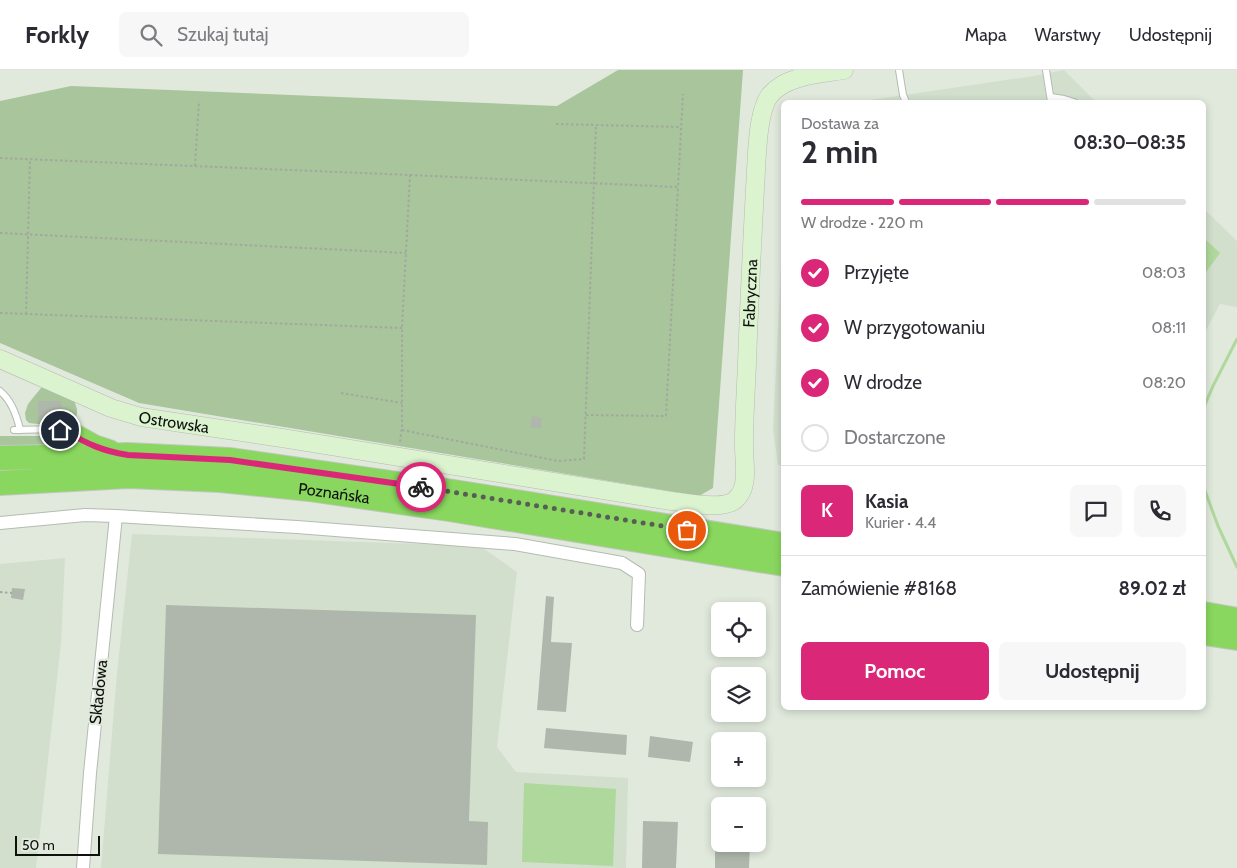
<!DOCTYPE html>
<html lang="pl">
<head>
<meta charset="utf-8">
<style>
  :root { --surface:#fff; --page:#f7f7f7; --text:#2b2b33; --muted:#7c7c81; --line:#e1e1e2; --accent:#db2777 }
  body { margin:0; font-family:Cabin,sans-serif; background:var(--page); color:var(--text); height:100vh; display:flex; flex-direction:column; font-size:19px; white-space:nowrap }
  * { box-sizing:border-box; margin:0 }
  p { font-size:16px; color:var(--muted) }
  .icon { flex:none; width:28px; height:28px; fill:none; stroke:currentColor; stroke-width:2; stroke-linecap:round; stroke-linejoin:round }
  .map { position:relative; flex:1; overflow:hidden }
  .details { position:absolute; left:781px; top:30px; width:425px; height:610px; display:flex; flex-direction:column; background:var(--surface); border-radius:8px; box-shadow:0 2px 8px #0003 }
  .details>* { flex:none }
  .buttons { position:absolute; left:711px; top:532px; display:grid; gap:10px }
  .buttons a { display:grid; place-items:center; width:55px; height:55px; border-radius:8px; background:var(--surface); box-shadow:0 2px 8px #0003; font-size:25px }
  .scale { position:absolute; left:15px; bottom:12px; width:85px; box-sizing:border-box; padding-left:5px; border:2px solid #0e110d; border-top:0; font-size:14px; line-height:18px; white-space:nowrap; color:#0e110d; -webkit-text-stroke:4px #e1e9dd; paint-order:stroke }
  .pin { position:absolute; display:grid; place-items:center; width:42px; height:42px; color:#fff; margin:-21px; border:2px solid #fff; border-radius:50%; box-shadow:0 1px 5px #0007 }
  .courier { position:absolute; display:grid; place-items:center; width:50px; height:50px; margin:-25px; border:4px solid #db2777; border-radius:50%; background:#fff; color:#222; box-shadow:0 1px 6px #0007 }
  .headline em { font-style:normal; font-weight:700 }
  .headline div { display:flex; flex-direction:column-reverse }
  .headline { display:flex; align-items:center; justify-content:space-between; height:85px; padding:0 20px }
  h1 { font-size:32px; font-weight:700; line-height:38px }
  .bar { display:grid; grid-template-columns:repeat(4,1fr); gap:8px 5px; align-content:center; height:60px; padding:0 20px }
  .bar i { height:6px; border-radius:4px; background:var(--line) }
  .bar .on { background:var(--accent) }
  .bar p { grid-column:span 4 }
  .line { display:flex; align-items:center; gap:12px; padding:0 20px; border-top:1px solid var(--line) }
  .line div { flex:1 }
  .round { display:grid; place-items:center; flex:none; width:52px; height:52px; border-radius:8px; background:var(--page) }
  ol { padding:0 20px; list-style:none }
  li { display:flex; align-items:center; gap:15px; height:55px }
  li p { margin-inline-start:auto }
  li .icon { padding:5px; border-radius:50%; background:var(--accent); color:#fff; stroke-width:4 }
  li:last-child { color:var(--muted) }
  li i { width:28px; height:28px; border:2px solid var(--line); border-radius:50% }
  .cta { display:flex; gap:10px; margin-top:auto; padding:10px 20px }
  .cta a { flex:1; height:58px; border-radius:8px; background:var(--accent); color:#fff; font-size:20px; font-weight:700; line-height:58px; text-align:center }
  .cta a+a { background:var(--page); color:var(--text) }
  header { display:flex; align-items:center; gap:30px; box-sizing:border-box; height:70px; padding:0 25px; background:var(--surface); border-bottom:1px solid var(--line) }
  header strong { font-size:24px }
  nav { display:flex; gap:28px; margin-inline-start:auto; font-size:18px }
  .search { width:350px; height:45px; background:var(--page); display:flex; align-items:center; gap:12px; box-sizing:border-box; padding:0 18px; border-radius:8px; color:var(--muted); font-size:19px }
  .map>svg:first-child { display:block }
</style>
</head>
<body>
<header>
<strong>Forkly</strong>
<div class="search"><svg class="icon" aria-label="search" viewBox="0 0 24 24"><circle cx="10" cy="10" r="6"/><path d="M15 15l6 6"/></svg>Szukaj tutaj</div>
<nav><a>Mapa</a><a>Warstwy</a><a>Udostępnij</a></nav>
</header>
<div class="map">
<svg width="1237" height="798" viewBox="0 0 1237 798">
  <rect width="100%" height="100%" fill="#e1e9dd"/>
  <g fill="#d2dfcd">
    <polygon points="1064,0 1096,32 857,32 1034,6"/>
    <polygon points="784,136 784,396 778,395 773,359"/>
    <polygon points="1204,139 1237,171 1237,237 1220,234 1204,264"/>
    <polygon points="132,464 480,476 517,502 497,677 516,702 628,708 626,798 101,798 117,603"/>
    <polygon points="65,488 61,573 36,798 0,798 0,494"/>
  </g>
  <g fill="#a9c59c">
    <polygon points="618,0 743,0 713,418 699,426 139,333 0,273 0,31 71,16 557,36"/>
    <path d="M45,317L74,331C85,353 65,354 49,354C42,354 35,354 29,353L26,350L25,343L28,334L41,318Z"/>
    <polygon points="0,366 45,366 61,368 62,366 69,369 69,371 63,372 61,374 0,378"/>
  </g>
  <g fill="#afd89c">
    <polygon points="1204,168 1220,183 1204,205"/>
    <polygon points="524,713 616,719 613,796 522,792"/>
  </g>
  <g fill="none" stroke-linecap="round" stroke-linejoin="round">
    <g stroke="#afd89c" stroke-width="3">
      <polyline points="1204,337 1213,316 1237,269"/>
      <polyline points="1204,418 1218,456 1237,497"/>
    </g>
  </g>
  <g fill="#afb7ac">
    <polygon points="38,331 61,331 62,345 58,345 58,349 38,349"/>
    <polygon points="532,346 542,348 541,359 530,357"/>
    <polygon points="12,518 25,519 23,530 11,528"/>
    <polygon points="546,526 554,527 551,572 572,573 566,642 537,640"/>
    <polygon points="166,535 476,545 469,751 488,752 487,795 158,784"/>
    <polygon points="546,658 627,665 626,685 544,678"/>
    <polygon points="650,666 693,672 690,692 648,687"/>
    <polygon points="643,751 678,752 676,798 642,798"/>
    <polygon points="715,774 750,774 749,798 715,798"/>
  </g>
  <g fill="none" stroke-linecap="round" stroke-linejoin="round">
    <g stroke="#b5bcb1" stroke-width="8">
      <g id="lane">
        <polyline points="899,0 903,25 906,32"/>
        <polyline points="1046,0 1051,32"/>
        <polyline points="1051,27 1064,29 1074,32"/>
        <path d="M0,321C11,330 17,346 20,360"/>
        <polyline points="14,360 60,359 72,365"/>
      </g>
    </g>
    <g stroke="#b5bcb1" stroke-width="14">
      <g id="street">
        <polyline points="0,453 85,445 116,446 297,457 515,474 622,493 639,504 637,555"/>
        <polyline points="83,798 90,703 116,446"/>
      </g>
    </g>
    <g stroke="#b5bcb1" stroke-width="19">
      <g id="secondary">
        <path id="s1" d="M0,289L111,338L141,347L282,368L665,430C681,432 722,441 735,430C751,416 743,391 744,372C744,346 746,319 747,293C749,234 752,176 755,118C757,95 756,43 770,25C787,5 820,4 844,0"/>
      </g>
    </g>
    <g stroke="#c5c6c5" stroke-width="26">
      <g id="highway">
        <polyline points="76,367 94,377 109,382"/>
        <polyline points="0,388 128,385 230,390 454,422 784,475"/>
        <path id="s2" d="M0,413L129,406L220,410L309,419L449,439L784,494"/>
        <polyline points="1204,544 1237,550"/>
        <polyline points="1204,563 1237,568"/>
      </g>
    </g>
    <g stroke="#a1a89e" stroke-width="2" stroke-dasharray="2.5 2.5" stroke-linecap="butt">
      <polyline points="556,54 681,57"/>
      <polyline points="0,88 410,105 402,258 402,357 400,372"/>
      <polyline points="195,96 199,31"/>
      <polyline points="410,105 678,117 683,24"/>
      <polyline points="0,163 406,183"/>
      <polyline points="0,243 402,258"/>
      <polyline points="26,244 30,89"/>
      <polyline points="341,323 402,333"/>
      <polyline points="586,345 666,346 678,117"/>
      <polyline points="402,360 558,391 584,389 596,55"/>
      <polyline points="0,522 12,523"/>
    </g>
    <use href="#lane" stroke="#fff" stroke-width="6"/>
    <use href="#street" stroke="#fff" stroke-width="12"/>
    <use href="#secondary" stroke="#dcf3cf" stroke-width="18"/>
    <use href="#highway" stroke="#89d75f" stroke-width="24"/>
  </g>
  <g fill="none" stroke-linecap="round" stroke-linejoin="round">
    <polyline stroke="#585d56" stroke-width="5" stroke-dasharray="0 9" points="421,417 687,460"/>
    <path stroke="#db2777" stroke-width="6" d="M60,360L65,361C88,374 102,381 128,385L230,390L421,417"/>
  </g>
  <g text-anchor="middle" stroke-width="4.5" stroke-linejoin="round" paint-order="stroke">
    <g font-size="16" fill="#0e110d" stroke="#e1e9dd">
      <text dy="6" stroke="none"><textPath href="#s1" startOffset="964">Fabryczna</textPath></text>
      <text dy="6" stroke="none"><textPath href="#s1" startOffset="186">Ostrowska</textPath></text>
      <text dy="6" stroke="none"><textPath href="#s2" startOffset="335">Poznańska</textPath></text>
      <text transform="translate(98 622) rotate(-84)" y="6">Składowa</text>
    </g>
  </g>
</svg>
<div class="buttons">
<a><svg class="icon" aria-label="locate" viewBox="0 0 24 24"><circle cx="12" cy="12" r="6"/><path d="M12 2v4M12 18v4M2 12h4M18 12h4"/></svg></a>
<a><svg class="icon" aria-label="layers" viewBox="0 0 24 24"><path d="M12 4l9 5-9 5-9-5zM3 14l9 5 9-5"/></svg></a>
<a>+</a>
<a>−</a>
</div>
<div class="scale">50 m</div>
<div class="pin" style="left:687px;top:460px;background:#ea580c"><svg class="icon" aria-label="bag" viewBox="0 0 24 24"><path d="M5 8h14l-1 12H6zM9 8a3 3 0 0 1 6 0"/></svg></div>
<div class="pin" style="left:60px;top:360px;background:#1f2937"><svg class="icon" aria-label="home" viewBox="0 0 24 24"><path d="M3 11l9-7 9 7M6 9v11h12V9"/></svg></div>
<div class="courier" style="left:421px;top:417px"><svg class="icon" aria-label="bike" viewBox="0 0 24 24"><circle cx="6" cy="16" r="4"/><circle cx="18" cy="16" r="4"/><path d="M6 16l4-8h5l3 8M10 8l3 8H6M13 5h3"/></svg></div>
<section class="details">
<div class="headline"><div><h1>2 min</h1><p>Dostawa za</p></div><em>08:30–08:35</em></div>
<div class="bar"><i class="on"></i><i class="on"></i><i class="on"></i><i></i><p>W drodze · 220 m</p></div>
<ol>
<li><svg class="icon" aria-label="check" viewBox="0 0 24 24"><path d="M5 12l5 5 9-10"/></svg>Przyjęte<p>08:03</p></li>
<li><svg class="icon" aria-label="check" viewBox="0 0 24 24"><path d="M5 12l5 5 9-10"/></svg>W przygotowaniu<p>08:11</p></li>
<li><svg class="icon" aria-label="check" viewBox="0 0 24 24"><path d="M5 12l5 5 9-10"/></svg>W drodze<p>08:20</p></li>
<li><i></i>Dostarczone</li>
</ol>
<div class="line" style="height:90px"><b class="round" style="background:var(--accent);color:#fff">K</b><div><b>Kasia</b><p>Kurier · 4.4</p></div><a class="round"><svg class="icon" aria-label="chat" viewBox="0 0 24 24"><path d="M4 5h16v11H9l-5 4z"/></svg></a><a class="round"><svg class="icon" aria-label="phone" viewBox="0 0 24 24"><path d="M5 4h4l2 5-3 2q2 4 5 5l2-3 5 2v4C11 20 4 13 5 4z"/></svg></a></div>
<div class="line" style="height:65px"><div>Zamówienie #8168</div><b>89.02 zł</b></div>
<div class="cta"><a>Pomoc</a><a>Udostępnij</a></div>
</section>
</div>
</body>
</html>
